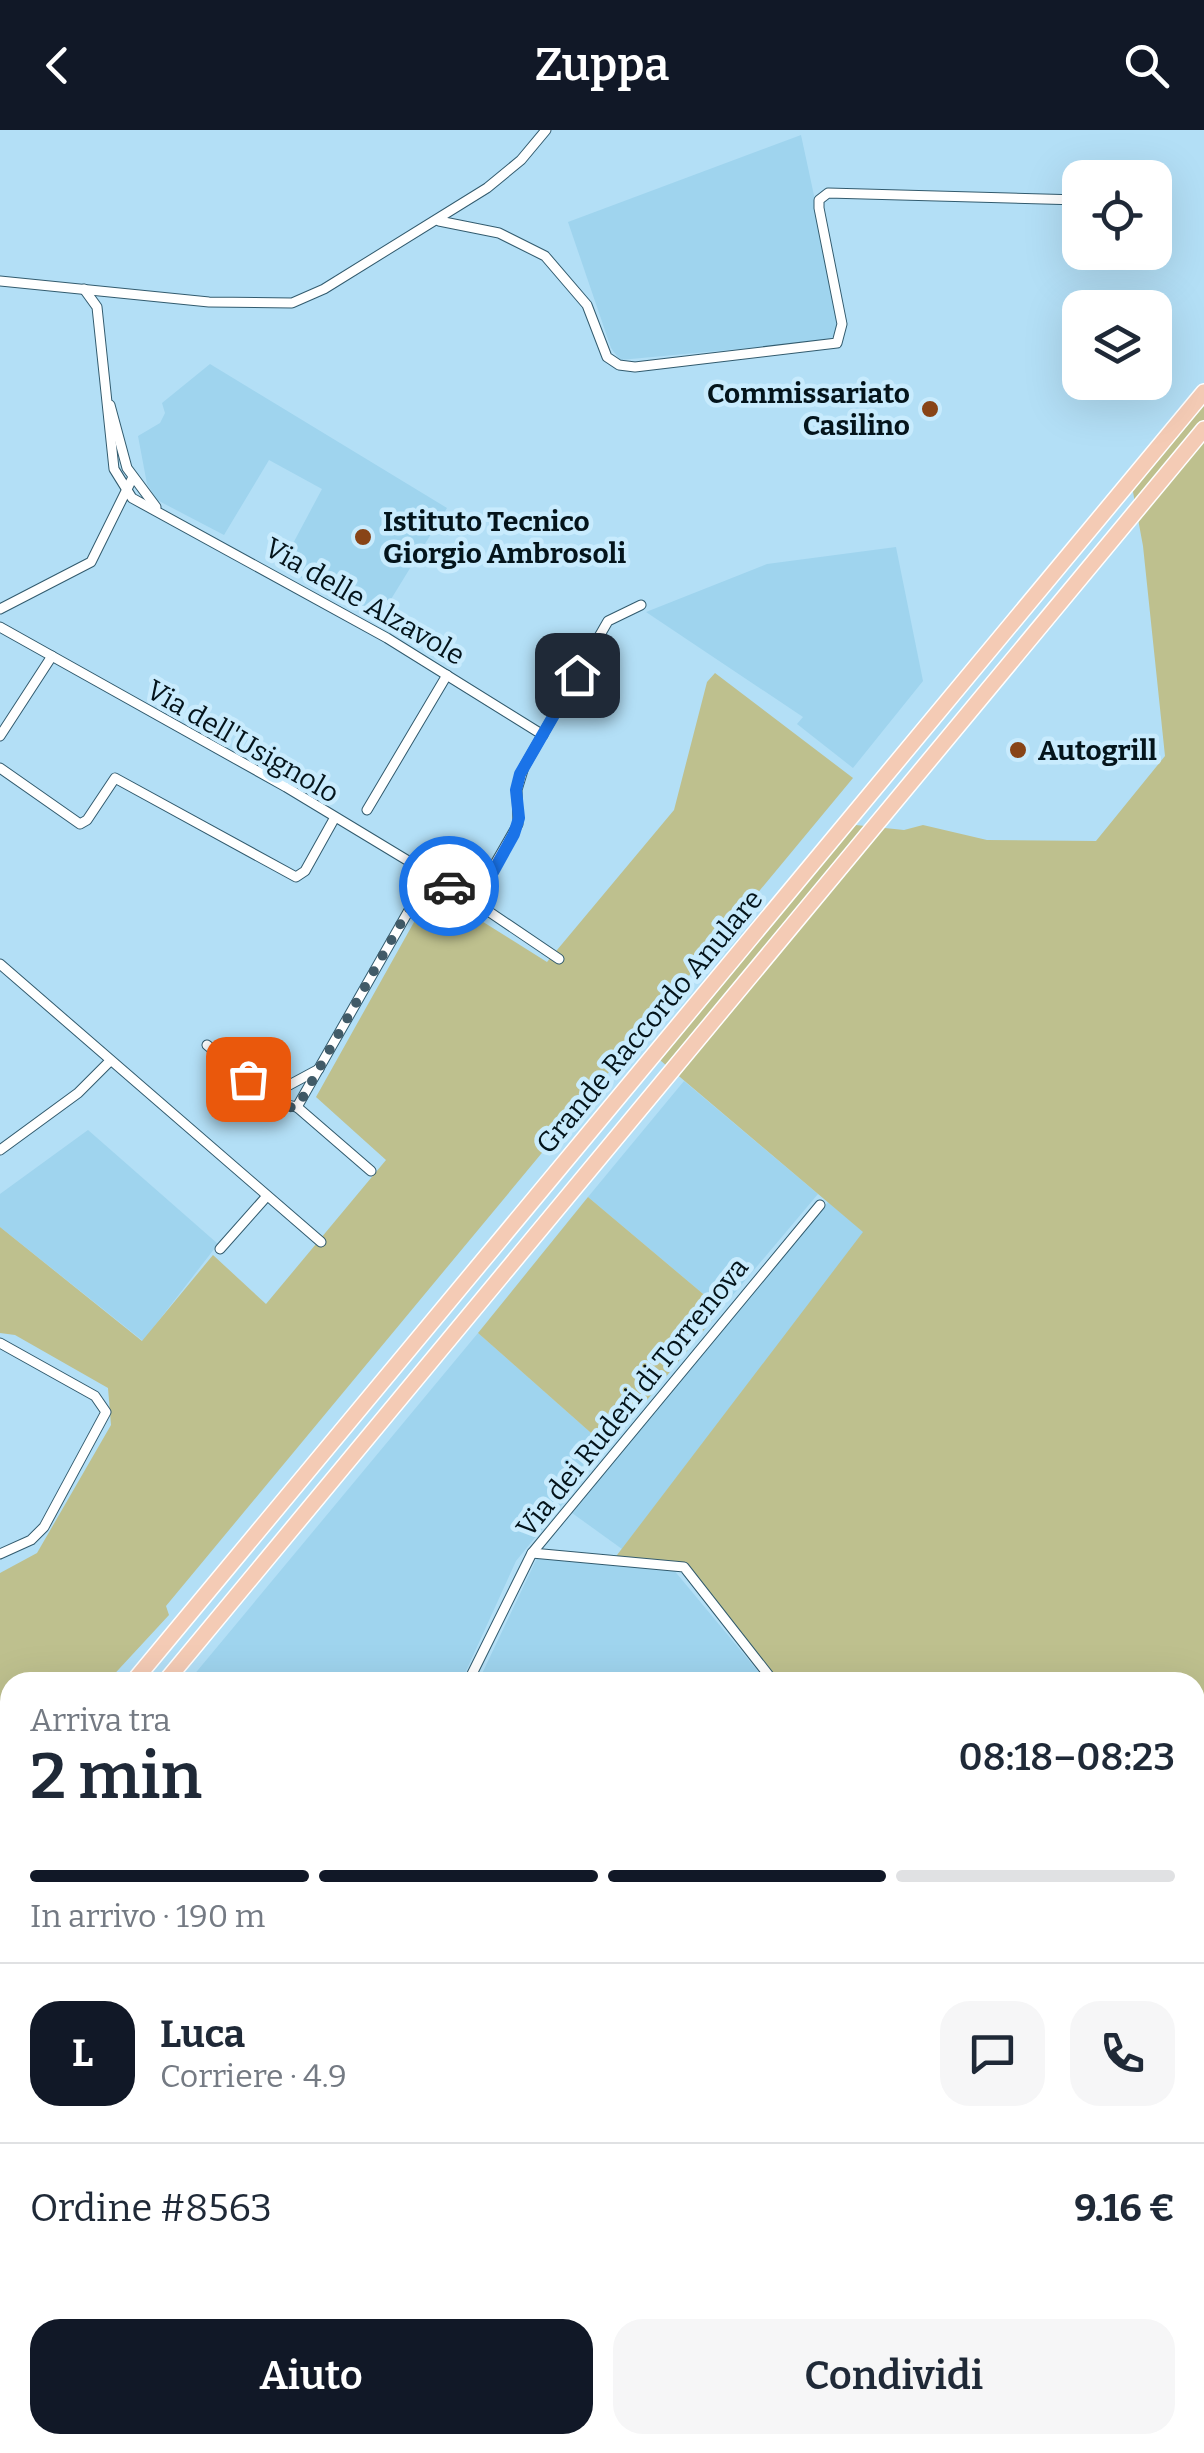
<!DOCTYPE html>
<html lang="it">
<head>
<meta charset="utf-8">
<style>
  :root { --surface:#fff; --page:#f6f6f7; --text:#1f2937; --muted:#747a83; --line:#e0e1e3; --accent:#111827 }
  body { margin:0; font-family:Bitter,serif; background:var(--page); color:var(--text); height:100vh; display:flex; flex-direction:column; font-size:38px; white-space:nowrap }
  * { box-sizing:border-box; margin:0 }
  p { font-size:32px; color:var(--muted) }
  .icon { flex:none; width:55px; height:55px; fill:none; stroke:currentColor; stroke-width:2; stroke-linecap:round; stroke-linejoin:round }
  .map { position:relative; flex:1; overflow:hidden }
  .panel { position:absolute; left:0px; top:1542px; width:1205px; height:782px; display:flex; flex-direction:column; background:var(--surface); border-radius:30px 30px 0 0; box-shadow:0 10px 40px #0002 }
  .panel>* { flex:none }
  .controls { position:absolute; left:1062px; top:30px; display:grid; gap:20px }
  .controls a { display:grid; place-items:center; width:110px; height:110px; border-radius:20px; background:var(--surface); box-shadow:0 10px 40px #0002; font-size:50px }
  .pin { position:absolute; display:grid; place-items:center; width:85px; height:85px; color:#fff; margin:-42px; border-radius:20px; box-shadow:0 5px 15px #0006 }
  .courier { position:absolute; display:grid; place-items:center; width:100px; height:100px; margin:-50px; border:8px solid #1a73e8; border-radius:50%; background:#fff; color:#222; box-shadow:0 2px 12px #0007 }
  .summary em { font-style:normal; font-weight:600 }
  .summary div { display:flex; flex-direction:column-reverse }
  .summary { display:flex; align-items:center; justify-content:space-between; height:170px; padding:0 30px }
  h1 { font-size:65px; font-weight:600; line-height:75px }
  .bar { display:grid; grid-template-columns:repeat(4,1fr); gap:15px 10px; align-content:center; height:120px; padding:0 30px }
  .bar i { height:12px; border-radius:8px; background:var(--line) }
  .bar .on { background:var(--accent) }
  .bar p { grid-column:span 4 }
  .line { display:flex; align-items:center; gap:25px; padding:0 30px; border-top:2px solid var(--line) }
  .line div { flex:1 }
  .round { display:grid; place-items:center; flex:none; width:105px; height:105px; border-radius:30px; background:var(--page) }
  .button { display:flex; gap:20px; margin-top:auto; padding:20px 30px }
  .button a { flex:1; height:115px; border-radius:30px; background:var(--accent); color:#fff; font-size:40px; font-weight:600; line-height:115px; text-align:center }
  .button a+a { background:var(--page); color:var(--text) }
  header { display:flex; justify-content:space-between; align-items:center; height:130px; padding:0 30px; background:var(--accent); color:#fff; font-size:45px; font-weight:600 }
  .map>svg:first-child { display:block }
</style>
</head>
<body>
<header><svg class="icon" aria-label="back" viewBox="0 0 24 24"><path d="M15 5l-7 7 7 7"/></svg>Zuppa<svg class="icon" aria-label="search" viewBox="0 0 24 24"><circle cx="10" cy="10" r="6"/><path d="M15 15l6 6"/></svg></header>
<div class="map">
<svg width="1204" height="2323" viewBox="0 0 1204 2323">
  <rect width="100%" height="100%" fill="#b3dff6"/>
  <g fill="#9fd4ee">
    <polygon points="801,5 843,200 827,211 620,230 611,218 568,92"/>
    <polygon points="210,234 447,378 377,492 281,436 322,359 269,330 224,405 157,370 147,354 138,306 160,293 165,283 162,273"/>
    <polygon points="896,417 923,551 853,638 797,594 803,587 646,482 767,434"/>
    <polygon points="684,951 818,1064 721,1179 588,1067"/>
    <polygon points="88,1000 218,1114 143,1211 0,1097 0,1064"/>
    <polygon points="828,1072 864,1102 622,1419 572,1383"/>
    <polygon points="478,1203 608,1318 516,1431 461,1552 188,1552"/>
    <polygon points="537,1428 673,1439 767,1552 478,1552"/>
  </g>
  <g fill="#bec08e">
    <polygon points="1204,259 1204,1782 1195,1778 1195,1552 775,1552 684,1437 614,1429 863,1102 654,925 846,694 904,700 923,695 987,710 1096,711 1165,626 1143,416 1131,351"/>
    <polygon points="715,543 853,648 166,1476 169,1485 107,1552 10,1552 10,1658 0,1668 0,1443 37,1423 111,1295 108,1258 15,1205 0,1203 0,1097 142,1211 213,1125 266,1174 386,1030 316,967 432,760 547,832 674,680 707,552"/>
    <polygon points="588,1067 721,1179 608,1318 478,1203"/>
    <polygon points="1204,1940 1204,2148 1195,2143 1195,1982"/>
    <polygon points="1204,2191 1204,2323 1179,2323 1182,2315 1195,2315 1195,2280 1203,2259"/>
    <polygon points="672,2315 771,2315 772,2323 685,2323"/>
    <polygon points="1033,2315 1153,2315 1150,2323 1030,2323"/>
  </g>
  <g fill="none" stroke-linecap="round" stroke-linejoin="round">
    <g stroke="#cf8dac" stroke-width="2.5">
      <polyline points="1195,2282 1203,2255 1204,2189"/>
      <polyline points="1180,2323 1183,2315"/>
    </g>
    <g stroke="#325b6e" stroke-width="11">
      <g id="minor">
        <polyline points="1155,71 1166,71"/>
        <polyline points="439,91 499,103 545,126 587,175 607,227 619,235 635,237 837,213 842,194 819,78 819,70 828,63 1080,70"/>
        <polyline points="0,151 209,172 292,173 324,159 487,58 521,30 546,0"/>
        <polyline points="84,159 97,177 114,339 132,368 387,508 543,605"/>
        <polyline points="110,275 127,338 156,377"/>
        <polyline points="0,479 91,432 132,349"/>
        <polyline points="0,497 286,657 463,764 559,829"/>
        <polyline points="0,606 52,526"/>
        <polyline points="0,638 80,694 87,690 115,648 296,747 305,741 334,689"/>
        <polyline points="367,680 447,545"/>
        <polyline points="463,764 480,760 518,694 517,660 524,637 608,491 641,475"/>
        <polyline points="0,834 321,1112"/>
        <polyline points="207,915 248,949 278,965"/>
        <polyline points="297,977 429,745"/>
        <polyline points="297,977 371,1041"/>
        <polyline points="297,977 281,974 280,960 319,939"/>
        <polyline points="0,1020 78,963 110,931"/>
        <polyline points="220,1119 267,1066"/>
        <polyline points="0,1213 95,1266 106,1282 44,1397 31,1410 0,1424"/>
        <polyline points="532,1423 684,1437 774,1552"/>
        <polyline points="468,1552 532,1423 820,1075"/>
        <polyline points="0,2047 10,2032"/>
        <polyline points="0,2314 10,2301"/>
        <polyline points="145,2323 151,2315"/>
        <polyline points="211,2323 218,2315"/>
        <polyline points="333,2323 340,2315"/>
        <polyline points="395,2323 402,2315"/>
        <polyline points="560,2323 565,2315"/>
      </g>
    </g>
    <g stroke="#fff" stroke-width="16">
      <g id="primary">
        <polyline points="0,1887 10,1894"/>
        <polyline points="0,1930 10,1929"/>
        <polyline points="777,2315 781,2323"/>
        <polyline points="819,2323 823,2315"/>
      </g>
    </g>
    <g stroke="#fff" stroke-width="18">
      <g id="motorway">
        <polyline points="133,1552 1204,262"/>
        <polyline points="165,1552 1204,299"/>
        <polyline points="0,1697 10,1689"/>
        <polyline points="0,1716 10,1704"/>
        <polyline points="0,1753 10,1741"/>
        <polyline points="0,1769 10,1757"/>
      </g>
    </g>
    <use href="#minor" stroke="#fff" stroke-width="9"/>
    <use href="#primary" stroke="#f8e0d3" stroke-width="14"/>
    <use href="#motorway" stroke="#f4cbb5" stroke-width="15"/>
    <g stroke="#526e7c" stroke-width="6">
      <g id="rail">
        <polyline points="889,2315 898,2323"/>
        <polyline points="915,2315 924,2323"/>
      </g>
    </g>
    <use href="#rail" stroke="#c8ebfd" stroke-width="2.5" stroke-dasharray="8" stroke-linecap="butt"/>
  </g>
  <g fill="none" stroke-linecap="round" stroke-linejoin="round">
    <polyline stroke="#415b68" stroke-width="10" stroke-dasharray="0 18" points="248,949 278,965 286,978 298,976 428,745 449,756"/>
    <polyline stroke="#1a73e8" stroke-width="12" points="449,756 463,764 474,763 493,742 514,704 519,688 516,660 520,644 577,545"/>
  </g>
  <g fill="#884417" stroke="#c8ebfd" stroke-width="4">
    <circle cx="930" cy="279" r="10"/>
    <circle cx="363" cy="407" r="10"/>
    <circle cx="1018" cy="620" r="10"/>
  </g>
  <g text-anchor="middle" stroke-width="9" stroke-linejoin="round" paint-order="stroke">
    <g font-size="28" font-weight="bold" fill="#04141b" stroke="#c8ebfd" text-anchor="start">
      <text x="910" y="273" text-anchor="end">Commissariato<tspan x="910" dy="32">Casilino</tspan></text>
      <text x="383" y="401">Istituto Tecnico<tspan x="383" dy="32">Giorgio Ambrosoli</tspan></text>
      <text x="1038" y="630">Autogrill</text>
    </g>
    <g font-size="28" fill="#04141b" stroke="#c8ebfd">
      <text transform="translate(365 471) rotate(30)" y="10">Via delle Alzavole</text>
      <text transform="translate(243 611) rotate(30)" y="10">Via dell'Usignolo</text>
      <text transform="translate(649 891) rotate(-50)" y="10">Grande Raccordo Anulare</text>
      <text transform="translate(632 1267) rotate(-51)" y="10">Via dei Ruderi di Torrenova</text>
    </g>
  </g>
</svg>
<div class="controls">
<a><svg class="icon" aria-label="locate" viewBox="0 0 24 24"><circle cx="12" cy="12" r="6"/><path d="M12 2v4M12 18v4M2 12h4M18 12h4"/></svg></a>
<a><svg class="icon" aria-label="layers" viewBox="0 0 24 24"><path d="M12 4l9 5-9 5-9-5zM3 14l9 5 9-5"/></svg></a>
</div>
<div class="pin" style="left:248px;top:949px;background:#ea580c"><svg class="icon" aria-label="bag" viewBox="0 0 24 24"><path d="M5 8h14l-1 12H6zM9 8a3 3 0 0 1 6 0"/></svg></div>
<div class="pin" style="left:577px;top:545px;background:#1f2937"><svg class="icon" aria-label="home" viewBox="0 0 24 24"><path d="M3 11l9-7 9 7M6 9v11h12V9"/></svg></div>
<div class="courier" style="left:449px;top:756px"><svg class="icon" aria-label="car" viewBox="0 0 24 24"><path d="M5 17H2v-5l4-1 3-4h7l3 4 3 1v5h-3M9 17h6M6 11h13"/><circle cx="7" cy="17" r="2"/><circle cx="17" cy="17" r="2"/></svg></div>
<section class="panel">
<div class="summary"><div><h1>2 min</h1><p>Arriva tra</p></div><em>08:18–08:23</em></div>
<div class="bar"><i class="on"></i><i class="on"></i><i class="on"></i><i></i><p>In arrivo · 190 m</p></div>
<div class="line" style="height:180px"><b class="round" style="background:var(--accent);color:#fff">L</b><div><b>Luca</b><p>Corriere · 4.9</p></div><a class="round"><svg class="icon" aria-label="chat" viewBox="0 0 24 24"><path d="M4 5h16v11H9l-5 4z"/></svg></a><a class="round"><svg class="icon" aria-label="phone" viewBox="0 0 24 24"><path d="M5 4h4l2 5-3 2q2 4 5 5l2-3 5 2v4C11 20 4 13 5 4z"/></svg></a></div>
<div class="line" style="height:130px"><div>Ordine #8563</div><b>9.16 €</b></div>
<div class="button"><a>Aiuto</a><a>Condividi</a></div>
</section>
</div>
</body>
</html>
